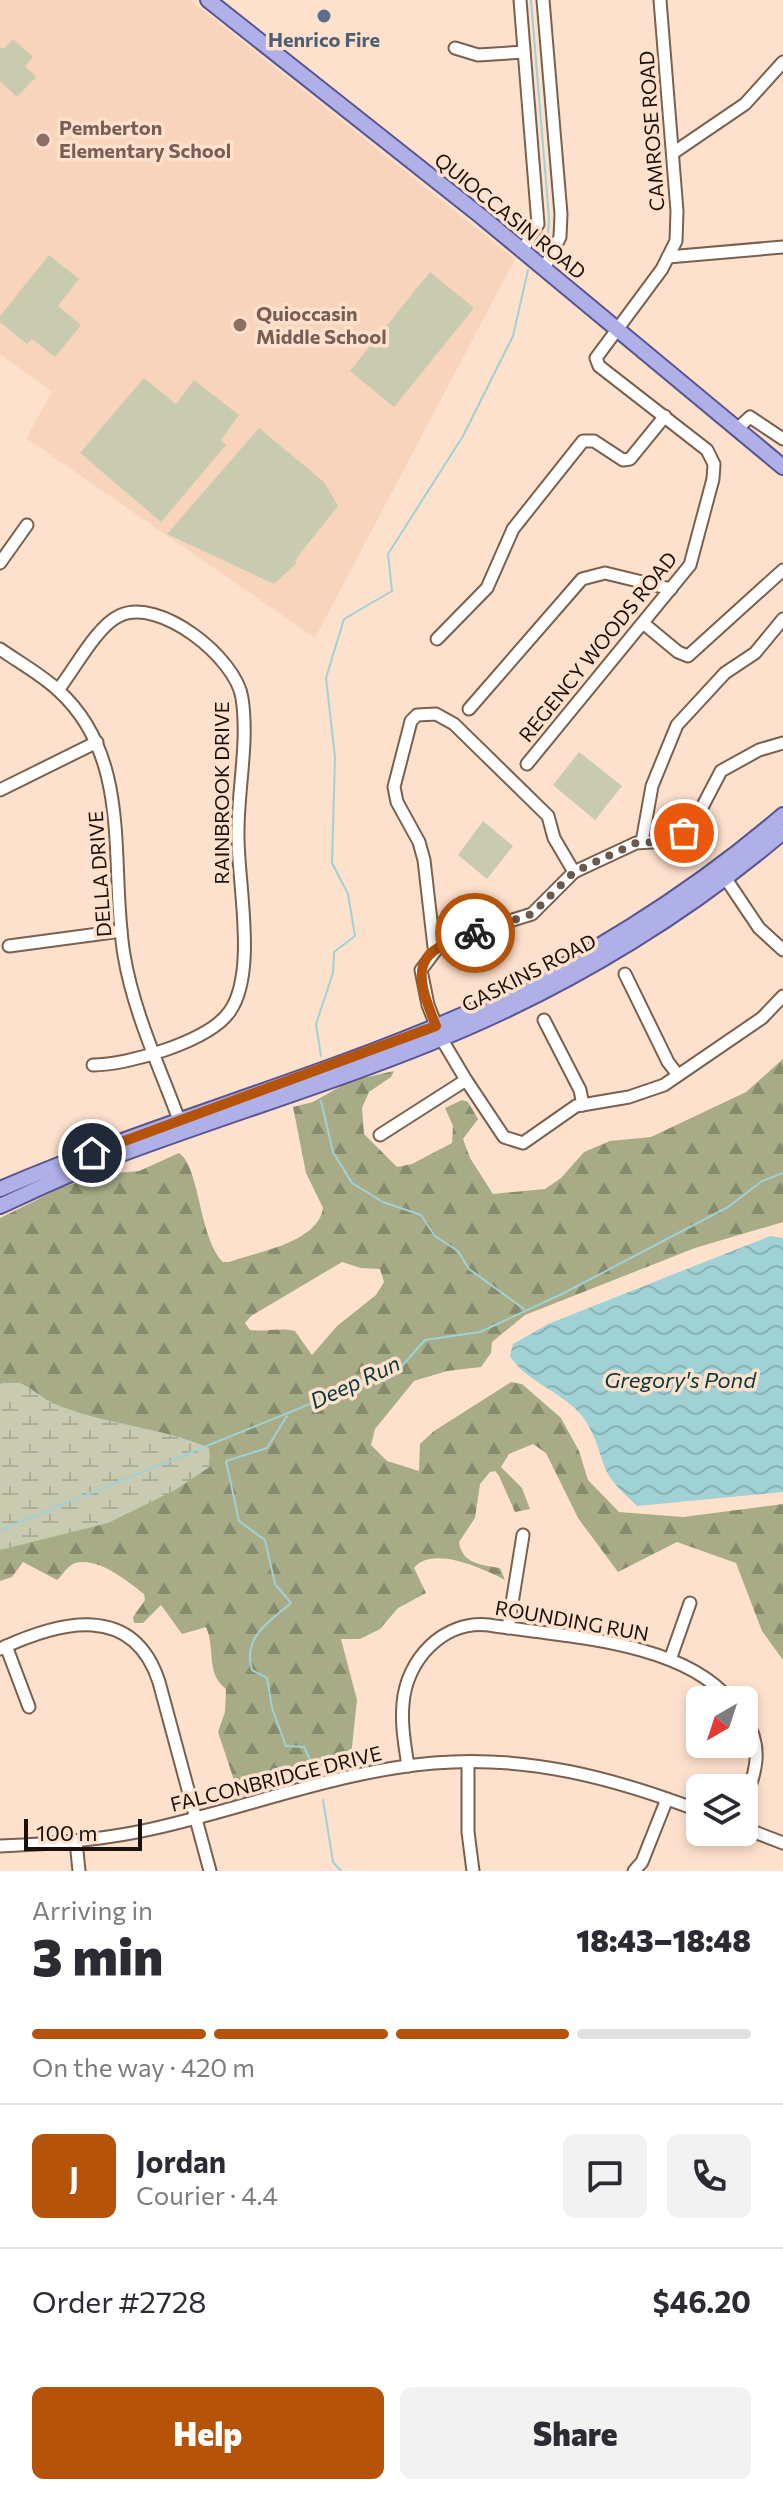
<!DOCTYPE html>
<html lang="en">
<head>
<meta charset="utf-8">
<style>
  :root { --surface:#fff; --page:#f2f2f3; --text:#2b2b33; --muted:#7c7c81; --line:#e1e1e2; --accent:#b45309 }
  body { margin:0; font-family:Commissioner,sans-serif; background:var(--page); color:var(--text); height:100vh; display:flex; flex-direction:column; font-size:30px; white-space:nowrap }
  * { box-sizing:border-box; margin:0 }
  p { font-size:26px; color:var(--muted) }
  .icon { flex:none; width:44px; height:44px; fill:none; stroke:currentColor; stroke-width:2; stroke-linecap:round; stroke-linejoin:round }
  .map { position:relative; height:1871px; overflow:hidden }
  .details { display:flex; flex-direction:column; background:var(--surface); flex:1 }
  .details>* { flex:none }
  .needle { width:52px; rotate:219deg }
  .buttons { position:absolute; left:686px; top:1686px; display:grid; gap:16px }
  .buttons a { display:grid; place-items:center; width:72px; height:72px; border-radius:12px; background:var(--surface); box-shadow:0 4px 12px #0003; font-size:40px }
  .scale { position:absolute; left:24px; bottom:20px; width:118px; box-sizing:border-box; padding-left:8px; border:4px solid #1b110a; border-top:0; font-size:22px; line-height:28px; white-space:nowrap; color:#1b110a; -webkit-text-stroke:6px #fee1cd; paint-order:stroke }
  .pin { position:absolute; display:grid; place-items:center; width:68px; height:68px; color:#fff; margin:-34px; border:4px solid #fff; border-radius:50%; box-shadow:0 2px 8px #0007 }
  .courier { position:absolute; display:grid; place-items:center; width:80px; height:80px; margin:-40px; border:6px solid #b45309; border-radius:50%; background:#fff; color:#222; box-shadow:0 2px 10px #0007 }
  .head em { font-style:normal; font-weight:800 }
  .head div { display:flex; flex-direction:column-reverse }
  .head { display:flex; align-items:center; justify-content:space-between; height:136px; padding:0 32px }
  h1 { font-size:52px; font-weight:800; line-height:60px }
  .bar { display:grid; grid-template-columns:repeat(4,1fr); gap:12px 8px; align-content:center; height:96px; padding:0 32px }
  .bar i { height:10px; border-radius:6px; background:var(--line) }
  .bar .current { background:var(--accent) }
  .bar p { grid-column:span 4 }
  .line { display:flex; align-items:center; gap:20px; padding:0 32px; border-top:2px solid var(--line) }
  .line div { flex:1 }
  .round { display:grid; place-items:center; flex:none; width:84px; height:84px; border-radius:12px; background:var(--page) }
  .button { display:flex; gap:16px; margin-top:auto; padding:16px 32px }
  .button a { flex:1; height:92px; border-radius:12px; background:var(--accent); color:#fff; font-size:32px; font-weight:800; line-height:92px; text-align:center }
  .button a+a { background:var(--page); color:var(--text) }
  .map>svg:first-child { display:block }
</style>
</head>
<body>
<div class="map">
<svg width="783" height="1871" viewBox="0 0 783 1871">
  <defs>
    <pattern id="forest-firs" width="22" height="20" patternUnits="userSpaceOnUse" patternTransform="scale(2)"><rect width="22" height="20" fill="#a7ac87"/><path d="M5 1l3.5 6h-7zM16 11l3.5 6h-7z" fill="#878b6d"/></pattern>
    <pattern id="wetland-marsh" width="20" height="14" patternUnits="userSpaceOnUse" patternTransform="scale(2)"><rect width="20" height="14" fill="#c8cbb0"/><path d="M1 5h8M5 5V1M11 12h8M15 12V8" fill="none" stroke="#abad96"/></pattern>
    <pattern id="water-waves" width="16" height="10" patternUnits="userSpaceOnUse" patternTransform="scale(2)"><rect width="16" height="10" fill="#a0d1d4"/><path d="M0 5q4-4 8 0t8 0" fill="none" stroke="#89b2b5"/></pattern>
  </defs>
  <rect width="100%" height="100%" fill="#fee1cd"/>
  <polygon fill="#f8d4bc" points="0,0 190,0 515,259 315,638 26,438 52,392 0,354"/>
  <path fill="url(#forest-firs)" fill-rule="evenodd" d="M783,1059V1222L695,1248L525,1315L492,1342L491,1353L481,1367L447,1371L414,1381L375,1429L371,1445L387,1461L419,1471L420,1444L434,1431L511,1382L522,1384L561,1418L579,1451L588,1480L619,1512L683,1517L783,1504V1660L762,1631L736,1563L677,1542L618,1572L578,1518L546,1453L533,1444L509,1454L501,1467L522,1488L530,1509L515,1512L499,1476L495,1471L490,1472L480,1484L475,1518L459,1542C462,1564 482,1565 500,1568L505,1580C484,1569 432,1545 414,1568L426,1593L398,1608L380,1629L360,1639H341L357,1700L351,1756L324,1767L292,1770L278,1781L233,1800V1777L218,1732L225,1712L226,1689C205,1672 216,1650 206,1627L182,1634L161,1605L143,1623H134L133,1617L145,1600L144,1594C127,1581 99,1557 75,1563C67,1566 63,1575 57,1580L23,1562L12,1577L0,1581V1218L63,1187L104,1174L139,1171L179,1153C200,1167 199,1238 223,1262H229C256,1252 318,1243 323,1208L306,1173L293,1107L313,1102L350,1081L394,1071L391,1077L369,1092L362,1108L364,1134L397,1167L412,1164L452,1143L453,1126L445,1108L462,1100L468,1102L478,1119L463,1139L470,1158L493,1194L545,1189L561,1178L584,1152L610,1141L651,1137L746,1092ZM342,1262L361,1268L380,1269L384,1282L376,1295L337,1326L312,1355L295,1331C278,1327 266,1332 250,1330L245,1323L251,1316Z"/>
  <path fill="url(#wetland-marsh)" d="M10,1381C28,1382 37,1396 53,1403C103,1425 159,1426 209,1448L211,1466L175,1490L108,1523L0,1550V1384Z"/>
  <g fill="#c8cbb0">
    <polygon points="13,39 33,57 25,66 36,77 17,97 0,81 0,47 3,49"/>
    <polygon points="49,255 79,279 58,306 81,325 55,357 32,339 27,344 0,322 0,316"/>
    <polygon points="430,272 474,308 394,407 350,371"/>
    <polygon points="144,378 176,404 194,380 239,415 221,440 226,445 161,522 80,453"/>
    <polygon points="259,428 324,482 338,506 295,560 297,563 274,584 167,534"/>
    <polygon points="579,752 622,786 595,820 553,785"/>
    <polygon points="483,821 513,846 487,879 458,855"/>
  </g>
  <path fill="url(#water-waves)" d="M770,1236L783,1238V1492L637,1506C626,1495 611,1483 605,1468C598,1449 595,1433 582,1416C563,1392 526,1382 510,1356L513,1344L548,1324Z"/>
  <g fill="none" stroke-linecap="round" stroke-linejoin="round">
    <g stroke="#a0d1d4" stroke-width="2">
      <polyline points="531,0 549,218 548,238 542,252"/>
      <polyline points="321,1056 316,1024 333,973 334,952 355,936 348,894 332,863 335,757 326,678 344,619 392,591 388,554 463,436 513,336 528,270"/>
      <polyline points="321,1101 333,1152 352,1183 383,1202 421,1215 435,1236 458,1251 469,1269 524,1309"/>
      <path d="M287,1416L267,1448L226,1461L239,1521L265,1540L275,1584L291,1603C269,1622 242,1637 252,1670L267,1678L272,1708L286,1746L304,1747L314,1768"/>
      <polyline points="0,1530 401,1367 425,1340 480,1332 564,1293 728,1207 762,1181 783,1173"/>
      <polyline points="323,1800 333,1862 341,1871"/>
    </g>
    <g stroke="#79604f" stroke-width="15">
      <g id="minor">
        <polyline points="520,0 538,224 522,251"/>
        <polyline points="543,0 561,214 560,237 544,269"/>
        <polyline points="455,48 478,55 524,52"/>
        <polyline points="673,153 745,104 783,62"/>
        <polyline points="668,257 783,247"/>
        <polyline points="737,429 750,417 783,439"/>
        <polyline points="0,563 27,525"/>
        <polyline points="643,623 678,652 688,656 783,570"/>
        <polyline points="437,639 487,588 513,529 583,441 594,441 623,460 630,459 665,416"/>
        <path d="M0,649C20,663 42,675 59,691C134,760 109,865 124,955C134,1015 162,1072 182,1128"/>
        <path d="M58,690C74,670 97,626 119,616C159,596 236,658 242,698C249,744 237,792 238,837C238,884 257,972 230,1011C210,1041 128,1065 93,1065"/>
        <polyline points="469,709 582,579 605,573 671,589"/>
        <polyline points="783,743 759,750 721,771 698,815 684,833 668,841 636,843 574,872 532,914 442,942 421,970 428,1005 441,1038 466,1080 504,1137 523,1143 576,1106 629,1097 664,1085 762,1018 783,996"/>
        <polyline points="527,764 690,565 713,479 714,464 707,450 599,366 596,358 662,269 676,241 677,211 660,0"/>
        <polyline points="0,790 97,742"/>
        <polyline points="642,842 652,786 677,725 725,673 755,653 783,619"/>
        <polyline points="722,873 759,928 783,950"/>
        <polyline points="9,946 121,931"/>
        <polyline points="434,947 424,860 419,842 397,802 394,787 411,721 417,715 436,714 454,724 548,816 554,838 574,872"/>
        <polyline points="625,974 668,1062 678,1075"/>
        <polyline points="544,1020 580,1090 583,1105"/>
        <polyline points="380,1135 466,1080"/>
        <polyline points="508,1628 523,1535"/>
        <polyline points="6,1646 29,1707"/>
        <path d="M0,1649C60,1621 133,1602 159,1682L210,1871"/>
        <polyline points="671,1657 690,1603"/>
        <path d="M744,1717C764,1746 756,1773 744,1803"/>
        <polyline points="468,1762 468,1832 473,1871"/>
        <path d="M408,1766C405,1746 401,1725 403,1704C406,1660 443,1620 489,1625C563,1637 680,1640 730,1700"/>
        <polyline points="744,1828 783,1843"/>
        <polyline points="76,1841 79,1871"/>
        <path d="M0,1846C53,1844 105,1840 156,1828C249,1807 339,1771 434,1763C527,1755 614,1778 700,1811"/>
        <polyline points="634,1871 642,1862 667,1799"/>
      </g>
    </g>
    <g stroke="#59568f" stroke-width="18">
      <g id="major">
        <polyline points="208,0 482,217 783,467"/>
        <path d="M0,1189C152,1124 313,1080 465,1014C575,967 693,893 783,815"/>
        <path d="M0,1206C33,1191 66,1175 100,1162C220,1116 345,1080 464,1029C578,980 689,912 783,832"/>
      </g>
    </g>
    <use href="#minor" stroke="#fff" stroke-width="11"/>
    <use href="#major" stroke="#afb0e7" stroke-width="14"/>
  </g>
  <g fill="none" stroke-linecap="round" stroke-linejoin="round">
    <polyline stroke="#6a5a4e" stroke-width="8" stroke-dasharray="0 14.4" points="475,933 532,914 574,872 636,843 668,841 684,833"/>
    <path stroke="#b45309" stroke-width="10" d="M92,1153L436,1026C413,969 412,951 475,933"/>
  </g>
  <circle fill="#5c6f8a" stroke="#fee1cd" stroke-width="3" cx="324" cy="16" r="8"/>
  <g fill="#8d6e63" stroke="#fee1cd" stroke-width="3">
    <circle cx="43" cy="140" r="8"/>
    <circle cx="240" cy="325" r="8"/>
  </g>
  <g text-anchor="middle" stroke-width="7" stroke-linejoin="round" paint-order="stroke">
    <g font-size="20" font-weight="bold" fill="#4e5e75" stroke="#fee1cd">
      <text x="324" y="47">Henrico Fire</text>
    </g>
    <g font-size="20" font-weight="bold" fill="#785e54" stroke="#fee1cd" text-anchor="start">
      <text x="59" y="135">Pemberton<tspan x="59" dy="23">Elementary School</tspan></text>
      <text x="256" y="321">Quioccasin<tspan x="256" dy="23">Middle School</tspan></text>
    </g>
    <g font-size="20" fill="#1b110a" stroke="#fee1cd">
      <text transform="translate(652 131) rotate(-94)" y="7">CAMROSE ROAD</text>
      <text transform="translate(510 216) rotate(39)" y="7">QUIOCCASIN ROAD</text>
      <text transform="translate(598 647) rotate(-51)" y="7">REGENCY WOODS ROAD</text>
      <text transform="translate(222 793) rotate(-90)" y="7">RAINBROOK DRIVE</text>
      <text transform="translate(100 874) rotate(-94)" y="7">DELLA DRIVE</text>
      <text transform="translate(529 973) rotate(-27)" y="7">GASKINS ROAD</text>
      <text transform="translate(572 1621) rotate(10)" y="7">ROUNDING RUN</text>
      <text transform="translate(276 1779) rotate(-14)" y="7">FALCONBRIDGE DRIVE</text>
    </g>
    <g font-size="22" font-style="italic" fill="#08383c" stroke="#fee1cd">
      <text x="680" y="1388">Gregory's Pond</text>
      <text transform="translate(355 1382) rotate(-25)" y="8">Deep Run</text>
    </g>
  </g>
</svg>
<div class="buttons">
<a><svg class="needle" viewBox="-14 -14 28 28"><path d="M0-13l5 13h-10z" fill="#e53935"/><path d="M0 13l5-13h-10z" fill="#7c7c81"/></svg></a>
<a><svg class="icon" aria-label="layers" viewBox="0 0 24 24"><path d="M12 4l9 5-9 5-9-5zM3 14l9 5 9-5"/></svg></a>
</div>
<div class="scale">100 m</div>
<div class="pin" style="left:684px;top:833px;background:#ea580c"><svg class="icon" aria-label="bag" viewBox="0 0 24 24"><path d="M5 8h14l-1 12H6zM9 8a3 3 0 0 1 6 0"/></svg></div>
<div class="pin" style="left:92px;top:1153px;background:#1f2937"><svg class="icon" aria-label="home" viewBox="0 0 24 24"><path d="M3 11l9-7 9 7M6 9v11h12V9"/></svg></div>
<div class="courier" style="left:475px;top:933px"><svg class="icon" aria-label="bike" viewBox="0 0 24 24"><circle cx="6" cy="16" r="4"/><circle cx="18" cy="16" r="4"/><path d="M6 16l4-8h5l3 8M10 8l3 8H6M13 5h3"/></svg></div>
</div>
<section class="details">
<div class="head"><div><h1>3 min</h1><p>Arriving in</p></div><em>18:43–18:48</em></div>
<div class="bar"><i class="current"></i><i class="current"></i><i class="current"></i><i></i><p>On the way · 420 m</p></div>
<div class="line" style="height:144px"><b class="round" style="background:var(--accent);color:#fff">J</b><div><b>Jordan</b><p>Courier · 4.4</p></div><a class="round"><svg class="icon" aria-label="chat" viewBox="0 0 24 24"><path d="M4 5h16v11H9l-5 4z"/></svg></a><a class="round"><svg class="icon" aria-label="phone" viewBox="0 0 24 24"><path d="M5 4h4l2 5-3 2q2 4 5 5l2-3 5 2v4C11 20 4 13 5 4z"/></svg></a></div>
<div class="line" style="height:104px"><div>Order #2728</div><b>$46.20</b></div>
<div class="button"><a>Help</a><a>Share</a></div>
</section>
</body>
</html>
